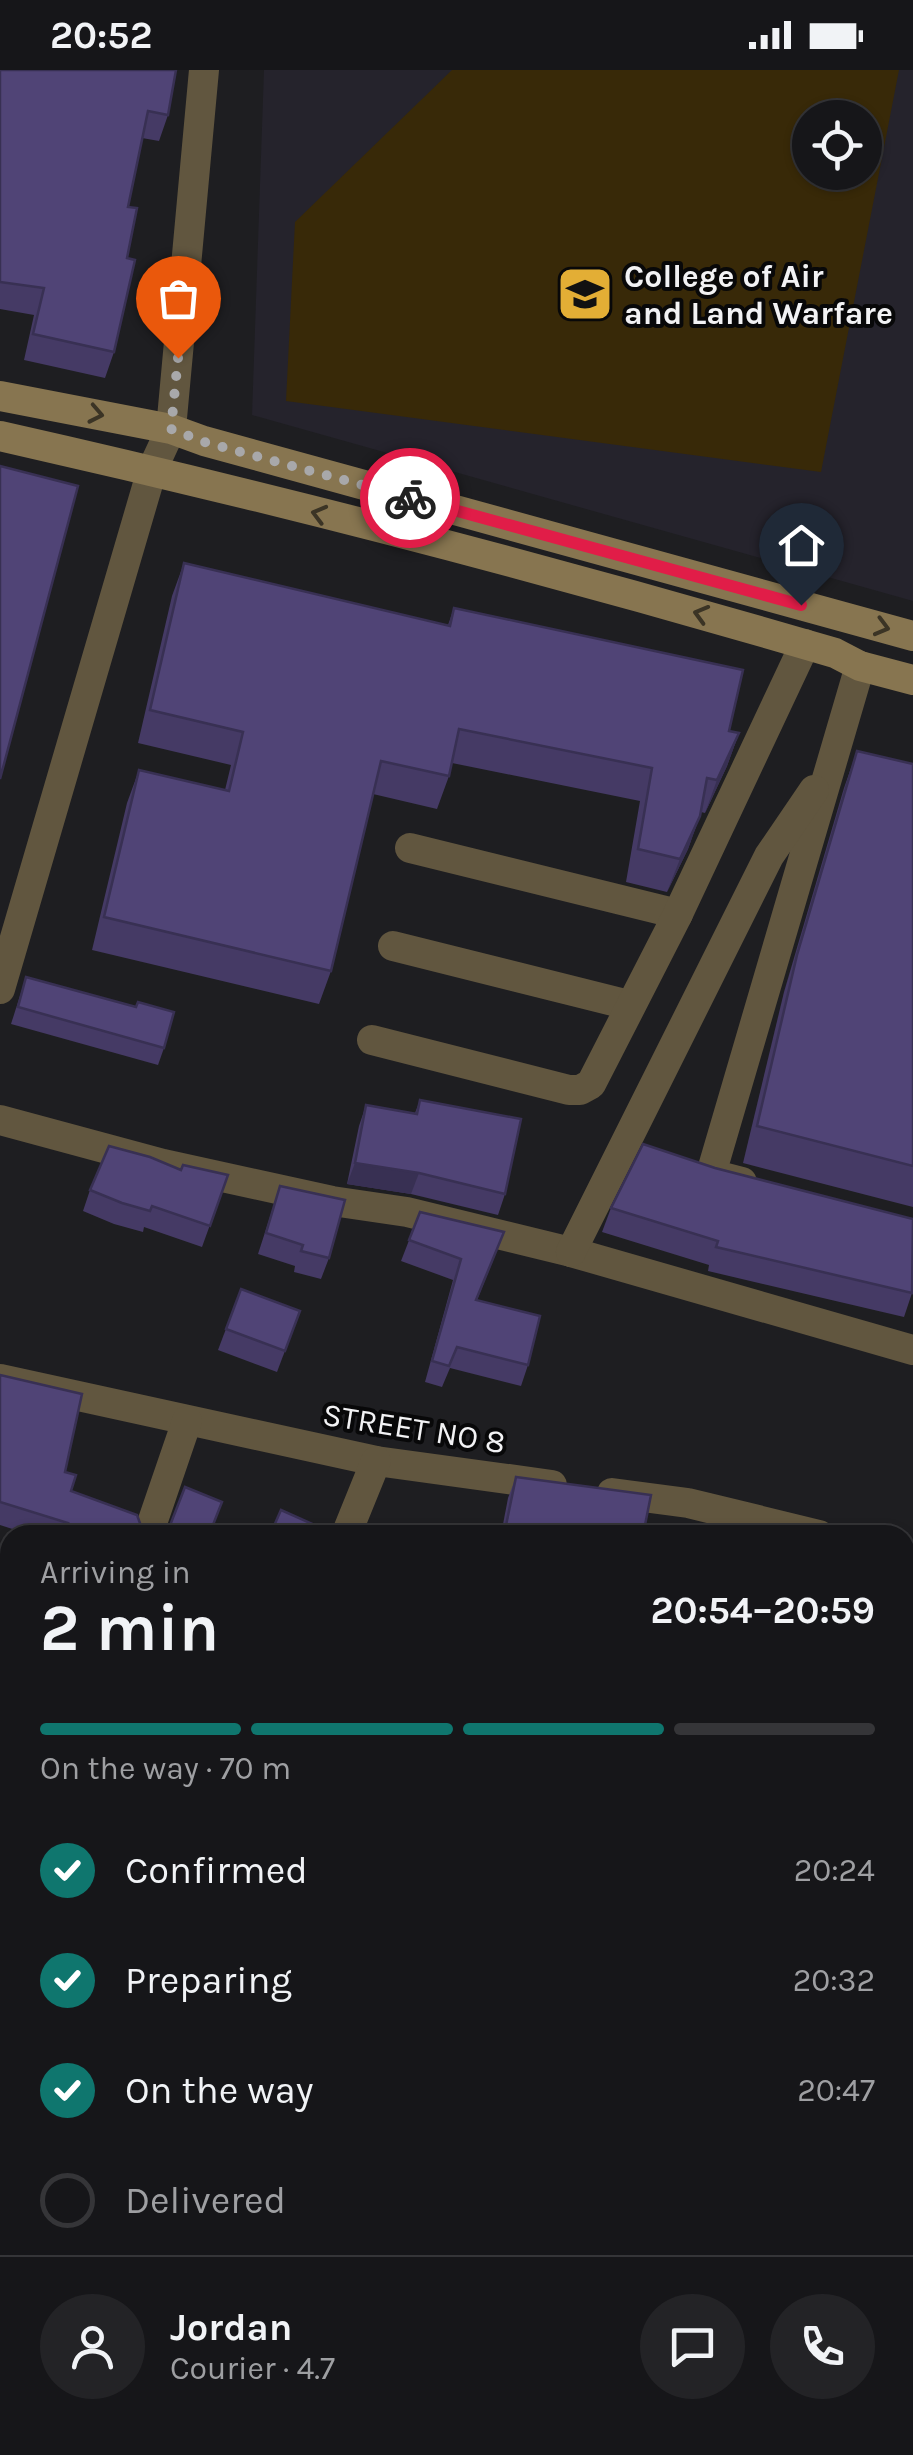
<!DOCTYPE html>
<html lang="en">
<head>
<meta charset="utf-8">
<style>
  :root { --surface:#161619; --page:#232326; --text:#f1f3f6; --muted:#9e9fa2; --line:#353538; --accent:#0f766e }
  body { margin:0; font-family:Karla,sans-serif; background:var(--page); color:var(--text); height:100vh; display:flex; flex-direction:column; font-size:38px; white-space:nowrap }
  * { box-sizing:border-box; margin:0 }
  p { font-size:32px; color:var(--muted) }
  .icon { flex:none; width:55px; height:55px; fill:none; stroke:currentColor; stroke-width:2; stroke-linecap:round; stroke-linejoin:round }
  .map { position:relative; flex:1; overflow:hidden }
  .panel { position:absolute; left:0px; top:1455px; width:915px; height:930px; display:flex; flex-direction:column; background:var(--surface); border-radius:30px 30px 0 0; box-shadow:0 2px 8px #0004,0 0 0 2px var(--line) }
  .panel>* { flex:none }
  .tools { position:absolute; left:792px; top:30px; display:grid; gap:20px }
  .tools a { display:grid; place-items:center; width:90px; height:90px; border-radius:50%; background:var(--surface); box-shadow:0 2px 8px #0004,0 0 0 2px var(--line); font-size:50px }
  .pin { position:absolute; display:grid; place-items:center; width:85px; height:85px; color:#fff; margin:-102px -42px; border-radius:50% 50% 50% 0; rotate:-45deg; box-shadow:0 0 10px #0007 }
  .pin .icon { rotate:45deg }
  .courier { position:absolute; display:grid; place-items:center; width:100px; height:100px; margin:-50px; border:8px solid #e11d48; border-radius:50%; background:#fff; color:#222; box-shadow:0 2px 12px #0007 }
  .summary em { font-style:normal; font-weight:700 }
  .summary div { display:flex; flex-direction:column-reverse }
  .summary { display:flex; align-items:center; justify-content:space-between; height:170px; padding:0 40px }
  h1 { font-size:65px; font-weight:700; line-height:75px }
  .bar { display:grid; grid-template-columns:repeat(4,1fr); gap:15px 10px; align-content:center; height:120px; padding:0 40px }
  .bar i { height:12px; border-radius:8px; background:var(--line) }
  .bar .current { background:var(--accent) }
  .bar p { grid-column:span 4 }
  .line { display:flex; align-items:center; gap:25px; padding:0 40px; border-top:2px solid var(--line) }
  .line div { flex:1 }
  .round { display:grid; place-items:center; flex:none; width:105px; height:105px; border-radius:52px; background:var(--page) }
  ol { padding:0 40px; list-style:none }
  li { display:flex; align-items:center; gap:30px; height:110px }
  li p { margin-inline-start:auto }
  li .icon { padding:10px; border-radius:50%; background:var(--accent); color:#fff; stroke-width:4 }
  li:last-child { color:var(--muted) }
  li i { width:55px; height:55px; border:5px solid var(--line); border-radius:50% }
  .status { display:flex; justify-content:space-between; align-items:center; height:70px; padding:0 50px; background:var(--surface); direction:ltr }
  .status svg { height:28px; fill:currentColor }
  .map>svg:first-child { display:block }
</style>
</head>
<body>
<div class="status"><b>20:52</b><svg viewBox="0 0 49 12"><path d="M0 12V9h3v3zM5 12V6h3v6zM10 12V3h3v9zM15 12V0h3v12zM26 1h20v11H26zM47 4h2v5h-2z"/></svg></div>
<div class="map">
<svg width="913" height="2385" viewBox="0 0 913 2385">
  <rect width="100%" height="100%" fill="#1e1e21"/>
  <g fill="#25232c" fill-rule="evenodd">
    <path d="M264,0H913V531L252,345ZM810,48H865V102H810Z"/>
    <polygon points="0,1921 10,1926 10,2375 113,2375 106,2385 0,2385"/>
  </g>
  <path fill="#382908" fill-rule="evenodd" d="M452,0H899L821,402L286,331L295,152ZM810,48H865V102H810Z"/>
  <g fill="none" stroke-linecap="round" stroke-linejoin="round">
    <g stroke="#61563f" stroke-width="30">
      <polyline points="410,778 678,844"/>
      <polyline points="393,876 629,935"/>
      <polyline points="0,919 152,400 171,359 204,0"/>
      <polyline points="372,970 569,1020 580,1020 591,1014 676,848 805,574"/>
      <polyline points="0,1050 163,1094 332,1131 407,1142 571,1182 913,1280"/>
      <polyline points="742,1112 711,1104 860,596"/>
      <polyline points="571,1182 769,786 814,720"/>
      <polyline points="0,1309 376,1391 552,1415"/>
      <polyline points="612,1423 688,1433 819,1465"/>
      <polyline points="148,1465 187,1351"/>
      <polyline points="346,1465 376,1391"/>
      <polyline points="905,1486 913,1488"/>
      <polyline points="905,1658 913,1660"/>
      <polyline points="0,2128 10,2104"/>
      <polyline points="907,2385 913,2375"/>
    </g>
    <g stroke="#877550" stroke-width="30">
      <polyline points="0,326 171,359 204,371 913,566"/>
      <path d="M0,366C280,429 559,502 835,583L860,596L913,610"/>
      <polyline points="905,1561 913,1551"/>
      <polyline points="118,2385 124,2375"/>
    </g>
  </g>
  <g fill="#453a65">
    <polygon points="0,0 168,45 159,71 142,68 128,137 127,188 114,282 105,308 24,290 34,245 0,239"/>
    <polygon points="184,493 448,555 454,538 729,661 739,663 727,696 705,743 701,742 688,779 667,822 626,812 640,731 452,693 449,706 437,739 373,724 331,901 319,934 92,880 127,733 139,700 225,720 231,695 138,673 172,526"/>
    <polygon points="857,681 913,694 913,1137 743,1093 784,922 844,718"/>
    <polygon points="26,907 164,978 158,995 11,954"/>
    <polygon points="420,1030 505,1124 498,1145 411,1124 347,1114 359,1056 366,1035 415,1043"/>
    <polygon points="181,1100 228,1105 202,1177 144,1157 143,1162 114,1154 83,1141 90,1120"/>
    <polygon points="280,1116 329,1188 321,1209 294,1202 295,1196 258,1184"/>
    <polygon points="611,1138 913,1220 904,1247 708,1201 709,1195 602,1162"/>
    <polygon points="420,1142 496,1183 477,1230 528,1295 521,1316 450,1298 442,1317 425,1312 453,1210 401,1191"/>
    <polygon points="241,1219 300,1241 277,1302 218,1280"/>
    <polygon points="0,1305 65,1402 71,1421 150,1462 209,1465 31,1465 0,1455"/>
    <polygon points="516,1407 643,1465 501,1465 508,1428"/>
    <polygon points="905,1738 913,1816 905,1835"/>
    <polygon points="913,1824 913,2042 905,2039 905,1847"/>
    <polygon points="0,1943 10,1946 10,1997 0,1995"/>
    <polygon points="10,2134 10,2267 0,2260 0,2150"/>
    <polygon points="905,2248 913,2251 913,2347 905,2343"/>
    <polygon points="226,2375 618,2375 614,2385 225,2385"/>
  </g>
  <g fill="#383053">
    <polygon points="739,663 727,696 705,743 717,710"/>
    <polygon points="700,746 688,779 667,822 680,789"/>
    <polygon points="355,1093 419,1103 411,1124 347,1114"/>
    <polygon points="64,2375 93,2375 89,2385 60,2385"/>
    <polygon points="233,2375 247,2375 261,2376 258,2385 229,2385"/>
  </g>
  <g fill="#504476" stroke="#383053" stroke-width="2.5">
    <polygon points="0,0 176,0 168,45 148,41 128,137 137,138 127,188 135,190 114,282 33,264 44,218 0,212"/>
    <polygon points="0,396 78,416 0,709"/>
    <polygon points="184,493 450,556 454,538 743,600 729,661 739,663 717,710 707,708 700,746 680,789 638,779 652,698 459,659 449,706 381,691 331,901 104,847 139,700 229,721 243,662 150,640"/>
    <polygon points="857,681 913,694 913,1096 757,1056 797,885"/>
    <polygon points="26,907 136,937 138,932 174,942 164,978 18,937"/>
    <polygon points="420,1030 521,1049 505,1124 419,1103 355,1093 366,1035 417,1044"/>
    <polygon points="643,1074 715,1098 913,1149 912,1223 716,1177 718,1171 611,1138"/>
    <polygon points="109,1076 150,1087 181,1100 183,1095 228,1105 210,1156 152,1136 150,1141 122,1133 90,1120"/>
    <polygon points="280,1116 345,1130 329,1188 301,1181 303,1175 266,1163"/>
    <polygon points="420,1142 504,1162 476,1230 540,1246 528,1295 457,1277 449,1296 432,1291 461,1189 409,1170"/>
    <polygon points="241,1219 300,1241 285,1281 226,1259"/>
    <polygon points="0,1305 82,1324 65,1402 76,1405 71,1421 137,1445 141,1456 150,1462 169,1458 185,1417 222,1432 209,1465 63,1465 68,1453 0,1432"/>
    <polygon points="516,1407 651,1425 643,1465 504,1465"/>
    <polygon points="281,1440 337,1465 270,1465"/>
    <polygon points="0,1493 10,1494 10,1526 3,1570 0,1569"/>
    <polygon points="912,1721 913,1813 912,1816 905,1813 905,1738"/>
    <polygon points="913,1825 913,2014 905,2011 905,1848"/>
    <polygon points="0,1943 10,1946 10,1977 0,1975"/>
    <polygon points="10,2134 10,2227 0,2220 0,2150"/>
    <polygon points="905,2248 913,2251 913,2317 905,2313"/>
    <polygon points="0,2338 10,2340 10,2375 66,2375 67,2385 0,2385"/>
    <polygon points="247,2375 618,2375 614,2385 260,2385 261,2376"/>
  </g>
  <defs><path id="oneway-chevron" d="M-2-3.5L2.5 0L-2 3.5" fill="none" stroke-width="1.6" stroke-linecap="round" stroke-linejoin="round" transform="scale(2.5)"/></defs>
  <g stroke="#3b3425">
    <use href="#oneway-chevron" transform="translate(96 344) rotate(11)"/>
    <use href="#oneway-chevron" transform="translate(319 444) rotate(-165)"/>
    <use href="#oneway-chevron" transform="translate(701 544) rotate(-164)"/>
    <use href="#oneway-chevron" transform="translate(882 557) rotate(15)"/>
  </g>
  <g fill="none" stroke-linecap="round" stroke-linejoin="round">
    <polyline stroke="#a8a8aa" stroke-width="10" stroke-dasharray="0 18" points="178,288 171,359 204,372 410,428"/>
    <polyline stroke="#e11d48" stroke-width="12" points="410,428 801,535"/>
  </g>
  <defs>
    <g id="university-square" transform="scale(2.875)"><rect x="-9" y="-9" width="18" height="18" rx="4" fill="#e3ae35" stroke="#080809"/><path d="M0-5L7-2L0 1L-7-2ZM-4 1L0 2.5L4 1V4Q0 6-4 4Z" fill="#111"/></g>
  </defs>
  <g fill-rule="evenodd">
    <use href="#university-square" x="585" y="224"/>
  </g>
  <g text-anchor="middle" stroke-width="8" stroke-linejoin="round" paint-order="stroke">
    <g font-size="32" font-weight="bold" fill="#f2f2f4" stroke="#080809" text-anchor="start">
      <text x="624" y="217">College of Air<tspan x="624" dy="37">and Land Warfare</tspan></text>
    </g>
    <g font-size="32" fill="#f2f2f4" stroke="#080809">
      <text transform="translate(414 1358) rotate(9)" y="11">STREET NO 8</text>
    </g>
  </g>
</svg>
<div class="tools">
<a><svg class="icon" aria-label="locate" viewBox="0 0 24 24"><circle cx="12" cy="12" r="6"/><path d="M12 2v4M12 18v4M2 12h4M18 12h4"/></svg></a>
</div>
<div class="pin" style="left:178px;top:288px;background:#ea580c"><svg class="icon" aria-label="bag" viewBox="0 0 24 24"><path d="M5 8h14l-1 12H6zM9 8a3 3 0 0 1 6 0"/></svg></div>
<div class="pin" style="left:801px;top:535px;background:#1f2937"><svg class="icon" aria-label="home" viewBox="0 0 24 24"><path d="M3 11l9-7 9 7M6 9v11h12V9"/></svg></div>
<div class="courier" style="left:410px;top:428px"><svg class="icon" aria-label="bike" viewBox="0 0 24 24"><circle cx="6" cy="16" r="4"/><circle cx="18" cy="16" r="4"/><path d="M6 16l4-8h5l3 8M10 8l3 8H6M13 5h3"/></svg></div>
<section class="panel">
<div class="summary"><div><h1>2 min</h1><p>Arriving in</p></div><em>20:54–20:59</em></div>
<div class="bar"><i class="current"></i><i class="current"></i><i class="current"></i><i></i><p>On the way · 70 m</p></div>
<ol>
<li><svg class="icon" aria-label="check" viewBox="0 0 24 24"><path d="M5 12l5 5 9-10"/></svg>Confirmed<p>20:24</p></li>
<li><svg class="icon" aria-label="check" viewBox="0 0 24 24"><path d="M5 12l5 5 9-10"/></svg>Preparing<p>20:32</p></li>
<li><svg class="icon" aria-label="check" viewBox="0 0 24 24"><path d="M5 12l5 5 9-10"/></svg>On the way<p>20:47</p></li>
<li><i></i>Delivered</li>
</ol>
<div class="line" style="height:180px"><a class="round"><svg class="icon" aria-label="person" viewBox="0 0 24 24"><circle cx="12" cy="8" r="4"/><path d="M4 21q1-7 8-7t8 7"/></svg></a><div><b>Jordan</b><p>Courier · 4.7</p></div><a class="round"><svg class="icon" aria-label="chat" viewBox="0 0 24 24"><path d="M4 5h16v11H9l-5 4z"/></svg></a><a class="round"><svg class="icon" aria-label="phone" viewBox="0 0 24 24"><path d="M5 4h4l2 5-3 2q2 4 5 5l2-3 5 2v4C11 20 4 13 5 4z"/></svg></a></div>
</section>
</div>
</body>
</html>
